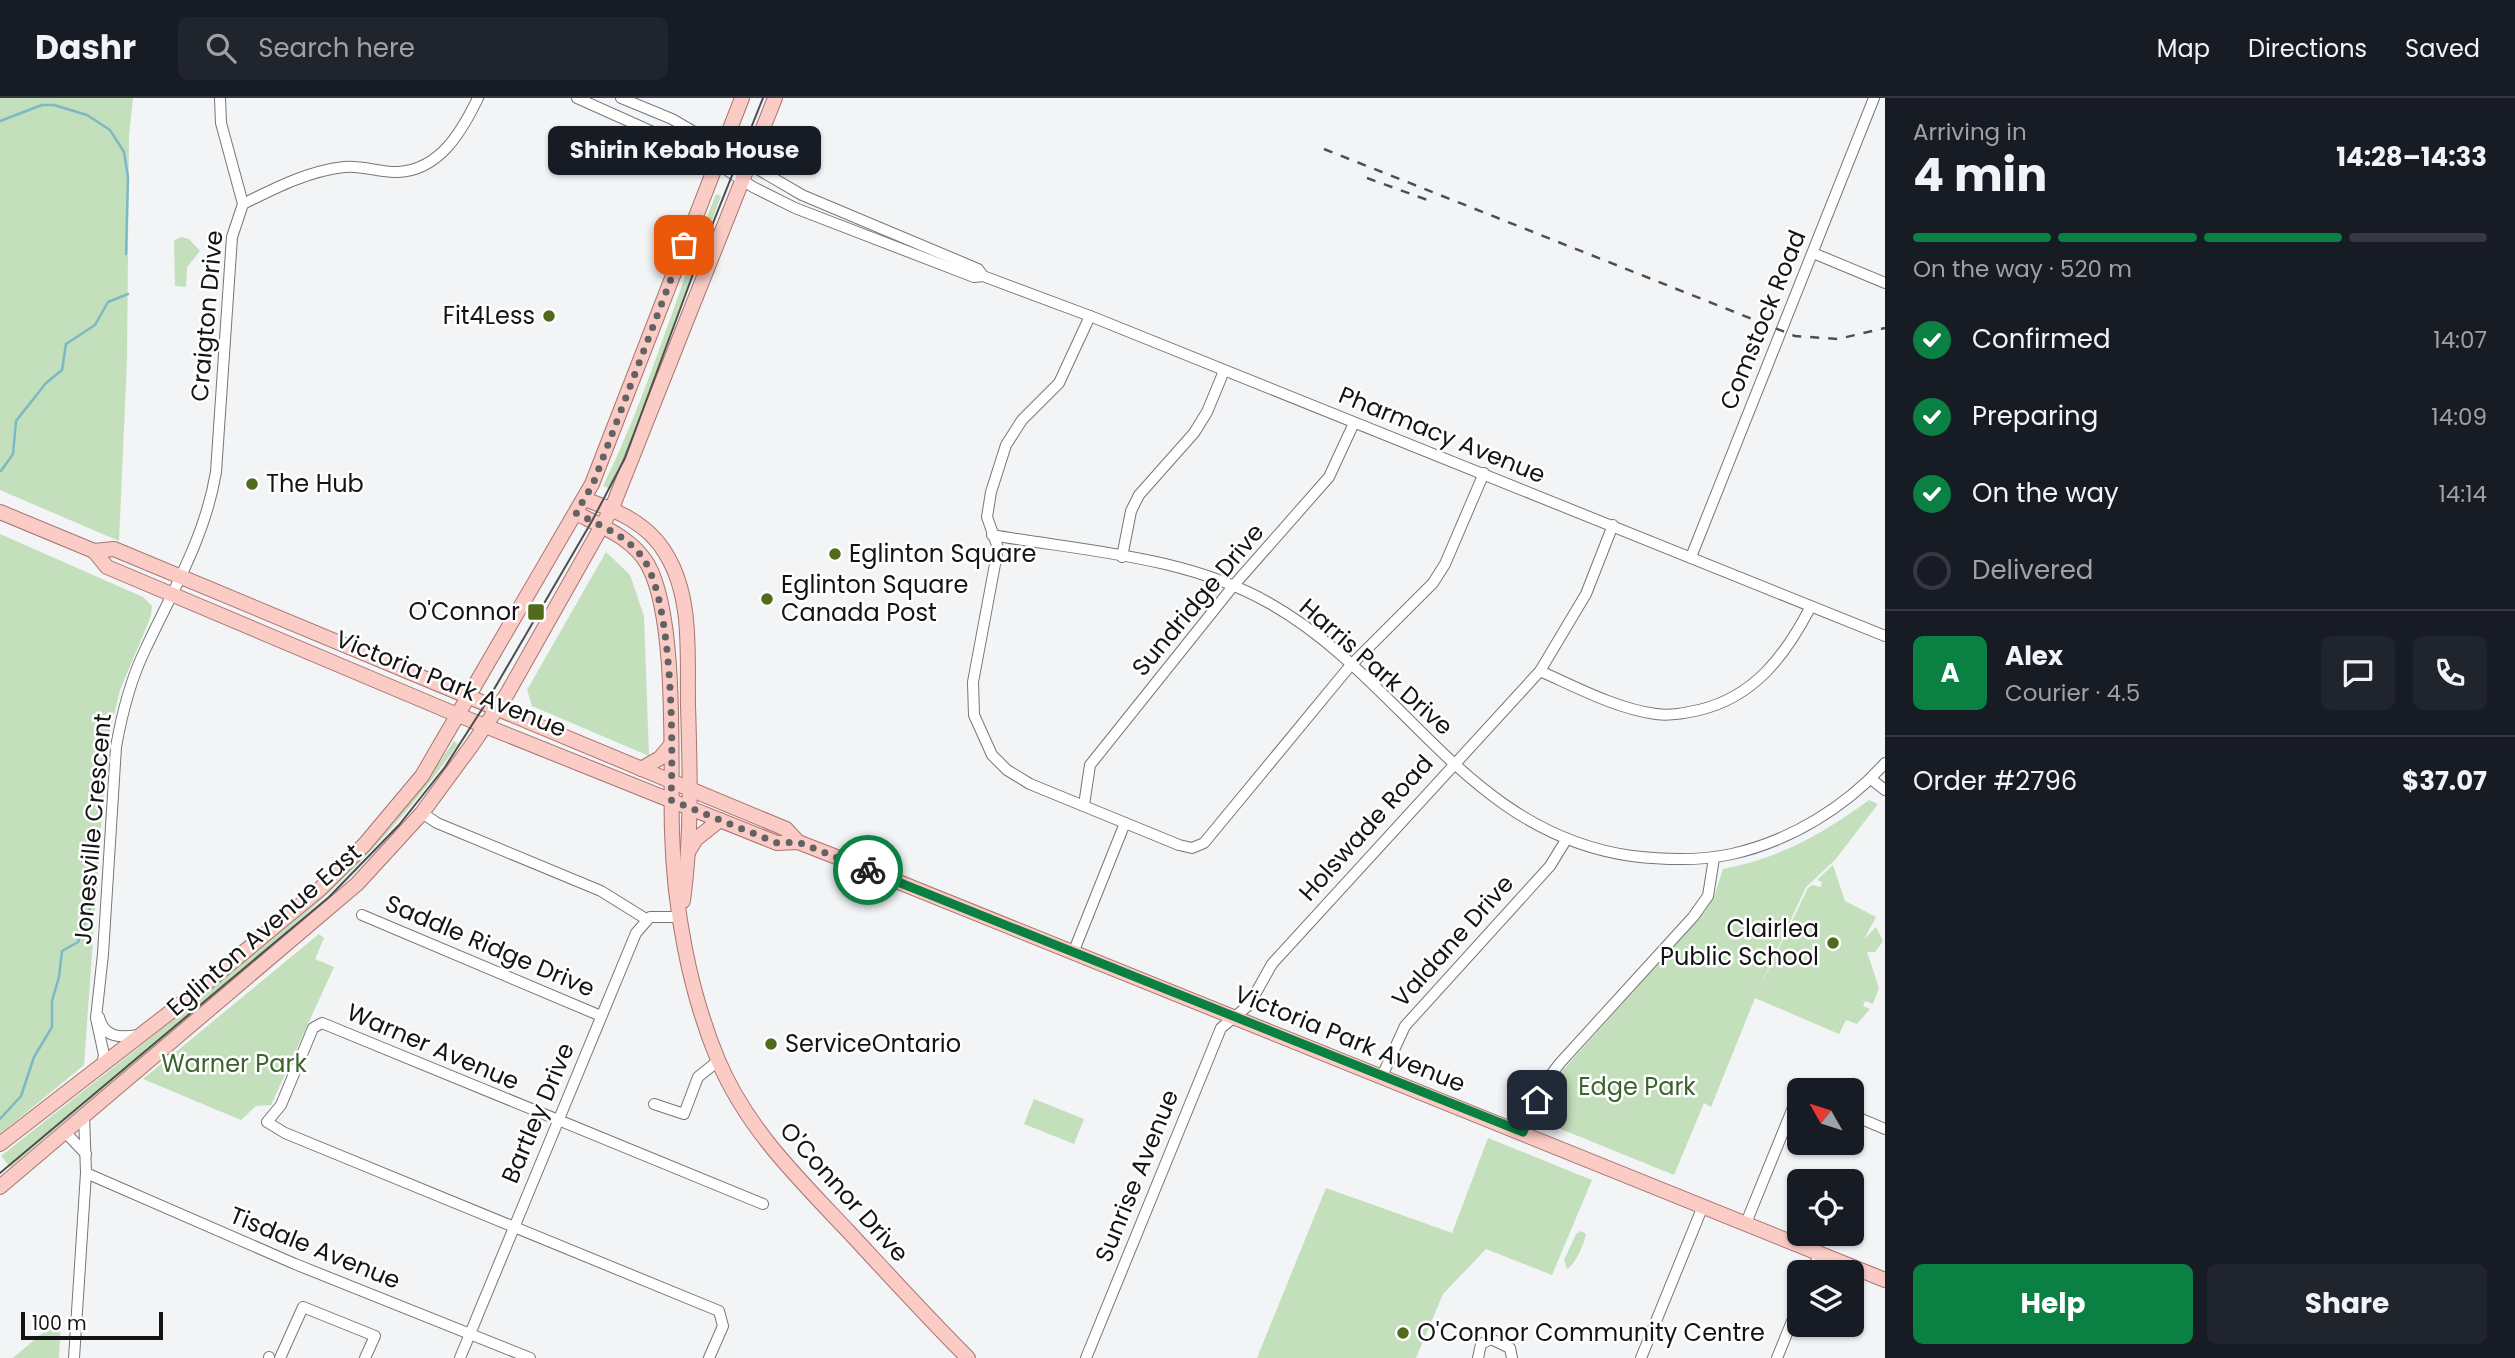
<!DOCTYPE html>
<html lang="en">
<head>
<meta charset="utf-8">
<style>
  :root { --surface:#171b24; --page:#20242c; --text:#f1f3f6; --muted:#9ea1a6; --line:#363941; --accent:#0b8043 }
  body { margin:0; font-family:Poppins,sans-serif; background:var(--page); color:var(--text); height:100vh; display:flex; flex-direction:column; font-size:26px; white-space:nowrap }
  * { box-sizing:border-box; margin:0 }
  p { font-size:23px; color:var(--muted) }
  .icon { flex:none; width:38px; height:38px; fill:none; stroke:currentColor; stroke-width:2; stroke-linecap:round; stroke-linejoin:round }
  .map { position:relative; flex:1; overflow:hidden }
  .side { display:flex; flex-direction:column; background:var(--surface); width:630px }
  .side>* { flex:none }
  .needle { width:46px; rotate:309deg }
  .buttons { position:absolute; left:1787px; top:980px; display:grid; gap:14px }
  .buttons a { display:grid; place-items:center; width:77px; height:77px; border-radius:10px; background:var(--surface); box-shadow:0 2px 5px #0004; font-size:35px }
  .scale { position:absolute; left:21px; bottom:18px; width:142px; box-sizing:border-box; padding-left:7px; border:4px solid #141415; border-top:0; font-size:19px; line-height:24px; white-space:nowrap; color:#141415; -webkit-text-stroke:5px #fff; paint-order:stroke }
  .pin { position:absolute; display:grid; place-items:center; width:60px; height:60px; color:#fff; margin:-30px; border-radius:14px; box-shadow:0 4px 10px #0006 }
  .courier { position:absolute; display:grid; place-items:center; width:70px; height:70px; margin:-35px; border:5px solid #0b8043; border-radius:50%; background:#fff; color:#222; box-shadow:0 2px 9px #0007 }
  .bubble { position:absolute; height:49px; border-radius:10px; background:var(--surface); box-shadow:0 2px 5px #0004; font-size:23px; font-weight:700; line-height:49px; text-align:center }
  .headline em { font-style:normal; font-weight:700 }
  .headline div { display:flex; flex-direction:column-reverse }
  .headline { display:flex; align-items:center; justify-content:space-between; height:119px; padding:0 28px }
  h1 { font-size:46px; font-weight:700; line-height:52px }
  .bar { display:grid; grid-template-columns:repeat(4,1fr); gap:10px 7px; align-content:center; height:84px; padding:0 28px }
  .bar i { height:9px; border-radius:5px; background:var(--line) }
  .bar .current { background:var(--accent) }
  .bar p { grid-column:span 4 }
  .line { display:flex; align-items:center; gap:18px; padding:0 28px; border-top:2px solid var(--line) }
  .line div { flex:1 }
  .round { display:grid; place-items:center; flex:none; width:74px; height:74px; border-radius:10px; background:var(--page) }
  ol { padding:0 28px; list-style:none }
  li { display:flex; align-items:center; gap:21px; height:77px }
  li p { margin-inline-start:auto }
  li .icon { padding:7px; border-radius:50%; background:var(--accent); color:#fff; stroke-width:4 }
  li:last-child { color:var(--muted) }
  li i { width:38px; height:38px; border:4px solid var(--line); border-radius:50% }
  .cta { display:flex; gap:14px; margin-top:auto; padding:14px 28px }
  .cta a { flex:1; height:80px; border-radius:10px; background:var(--accent); color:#fff; font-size:28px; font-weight:700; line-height:80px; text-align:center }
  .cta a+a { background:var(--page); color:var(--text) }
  header { display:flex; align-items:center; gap:42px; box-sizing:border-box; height:98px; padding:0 35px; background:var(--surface); border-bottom:2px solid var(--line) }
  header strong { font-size:33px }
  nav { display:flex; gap:38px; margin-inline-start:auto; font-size:24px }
  .search { width:490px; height:63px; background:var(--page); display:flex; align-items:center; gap:18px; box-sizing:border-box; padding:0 24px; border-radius:10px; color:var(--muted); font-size:26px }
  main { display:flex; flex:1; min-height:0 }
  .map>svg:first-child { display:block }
</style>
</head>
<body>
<header>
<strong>Dashr</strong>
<div class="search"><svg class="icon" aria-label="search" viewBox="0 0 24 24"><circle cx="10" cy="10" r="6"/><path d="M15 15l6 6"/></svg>Search here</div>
<nav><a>Map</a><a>Directions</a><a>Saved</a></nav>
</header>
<main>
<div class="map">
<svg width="1885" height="1260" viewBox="0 0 1885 1260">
  <rect width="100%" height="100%" fill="#f2f4f6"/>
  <g fill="#c3dfbb">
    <polygon points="0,0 133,0 129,38 127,262 119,443 0,392"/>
    <path d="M716,96L721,98L640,319L643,320L611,391L603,388C649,295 677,193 716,96Z"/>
    <polygon points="181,139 189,141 200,153 187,169 186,189 175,188 174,143"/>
    <polygon points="0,436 143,499 152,508 151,518 120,592 107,646 84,967 0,1036"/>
    <polygon points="606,454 630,477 644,518 649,658 532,608 527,592"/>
    <path d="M454,643L458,646C399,730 331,798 252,862L253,865L10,1069L1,1058C124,960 252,865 365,755C399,722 427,682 454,643Z"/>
    <path d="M1869,702L1878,706L1835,762L1806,789L1755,899L1808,790L1812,787L1821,789L1822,784L1817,782L1833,767L1845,803L1876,819L1864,841L1876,829L1883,843L1875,854H1867L1879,890L1873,906L1865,903L1863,908L1870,911L1857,926L1846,922L1839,936L1755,900L1711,1009L1704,1005L1674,1077L1536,1021L1556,980L1705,813L1714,799L1723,771C1779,761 1824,735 1869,702Z"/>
    <polygon points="319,836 324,840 315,861 334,869 271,1007 256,1008 241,1022 143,981"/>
    <polygon points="1034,1001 1084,1021 1074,1046 1024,1026"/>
    <polygon points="1488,1040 1592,1082 1552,1177 1486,1151 1443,1196 1416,1260 1257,1260 1326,1090 1452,1135"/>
    <path d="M1581,1133L1586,1136C1584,1146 1576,1165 1567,1171L1564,1162L1576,1136Z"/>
    <polygon points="61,1219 59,1260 13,1260"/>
  </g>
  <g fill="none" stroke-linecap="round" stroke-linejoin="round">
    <g stroke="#7cb9c4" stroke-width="2.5">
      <polyline points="0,23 42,7 54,7 87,17 110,32 124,54 128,79 126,156"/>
      <polyline points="1,373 13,356 16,323 46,285 62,272 66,246 95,227 108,204 128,196"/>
      <polyline points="0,1021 21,998 34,959 52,929 52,903 59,879 62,853 78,844 93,801"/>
    </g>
    <g stroke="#757778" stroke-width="12">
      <g id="minor">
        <polyline points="220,0 221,25 243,106"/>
        <polyline points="577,0 702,56 753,89 795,110 974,179 983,178 1090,218 1885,538"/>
        <polyline points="621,0 672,21 802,97 978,171 983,178"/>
        <polyline points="1813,155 1885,185"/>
        <polyline points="1090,218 1059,285 1022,322 1006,347 991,394 987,419 998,450 973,584 974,617 992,657 1007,672 1030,686 1179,747 1192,750 1204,745 1350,568 1433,485 1445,466 1484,375"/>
        <path d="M992,437C1084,453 1186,458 1269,505C1403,580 1466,735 1632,758C1665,762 1700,763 1732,756C1790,743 1846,709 1885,665"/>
        <polyline points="1122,459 1131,413 1139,397 1194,335 1207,314 1224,273"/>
        <polyline points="1691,459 1874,0"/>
        <path d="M1540,573C1576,589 1617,611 1656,616C1671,618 1685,615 1699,612C1754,599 1785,558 1810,510"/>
        <polyline points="1871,681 1885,692"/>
        <polyline points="1084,707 1090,667 1234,487 1329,379 1354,325"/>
        <polyline points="422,715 437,725 601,793 646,821"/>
        <polyline points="362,817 601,918"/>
        <polyline points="1073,855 1125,725"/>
        <path d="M99,919C104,940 120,940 139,937"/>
        <path d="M102,966L104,957L96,920L103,856L116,649C122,615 130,583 145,552C173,492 205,440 216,374L232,139L243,106C275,90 308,73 344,69C363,67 380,75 398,74C440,72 462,33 478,0"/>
        <polyline points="1382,978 1405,928 1550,768 1566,742"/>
        <polyline points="654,1006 684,1016 698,979 718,963"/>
        <polyline points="1852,1017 1885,1031"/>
        <polyline points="64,1033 86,1056"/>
        <polyline points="1523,1034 1543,987 1560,965 1693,819 1708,798 1714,760"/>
        <polyline points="86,1075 295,1166 530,1260"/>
        <polyline points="1746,1125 1792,1012 1799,1004"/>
        <polyline points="1812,1174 1819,1156"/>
        <polyline points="269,1259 269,1260"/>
        <polyline points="74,1260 86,1075 84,1016"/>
        <polyline points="280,1260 303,1209 375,1238 365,1260"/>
        <polyline points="460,1260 636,835 650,819 680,819"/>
        <polyline points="709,1260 723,1228 719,1213 285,1035 267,1024 281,1007 313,930 322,925 763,1106"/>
        <polyline points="1086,1260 1221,930 1249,907 1272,866 1540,573 1586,496 1613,427"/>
        <polyline points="1478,1260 1481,1246 1491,1241 1510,1250 1512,1260"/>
        <polyline points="1641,1260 1703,1108"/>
        <polyline points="1777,1260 1799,1206"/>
      </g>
    </g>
    <g stroke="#a9746f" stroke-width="16">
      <g id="major">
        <path d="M584,401C616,412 648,425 666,456C693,500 687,557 688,607C690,672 692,738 683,803"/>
        <polyline points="0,414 94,453 114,451 786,731 798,744"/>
        <path d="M576,415C601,428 633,440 648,467C678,521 670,669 672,734C674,810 689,892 718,962C747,1031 798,1080 848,1133C888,1176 927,1219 968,1260"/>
        <polyline points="94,453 107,469 448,613 777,745 798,744 839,760 1885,1182"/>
        <polyline points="641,671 660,660 670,648"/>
        <polyline points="688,754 696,741 720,722"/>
        <polyline points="0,1046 191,898 321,790 365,746 422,678 592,386 742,0"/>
        <polyline points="0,1089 357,786 422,715 472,647 507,596 612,410 775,0"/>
      </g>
    </g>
    <use href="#minor" stroke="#fff" stroke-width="10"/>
    <use href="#major" stroke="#fbcbc5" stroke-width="14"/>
    <polyline stroke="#4e4f50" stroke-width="2" points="0,1075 329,799 399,727 445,669 486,605 592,423 625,360 699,160 763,0"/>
    <g stroke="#4e4f50" stroke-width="2.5" stroke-dasharray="9 9" stroke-linecap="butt">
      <polyline points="1324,51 1795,238 1838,241 1885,230"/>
      <polyline points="1367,80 1433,104"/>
    </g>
  </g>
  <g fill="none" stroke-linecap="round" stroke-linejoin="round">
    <path stroke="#626264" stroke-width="7" stroke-dasharray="0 12.6" d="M684,147L593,386L576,415C597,426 623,436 639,455C674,494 673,648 671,702L777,745L798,744L868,772"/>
    <polyline stroke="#0b8043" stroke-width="9" points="868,772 1523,1034 1537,1002"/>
  </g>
  <g fill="#516a1b" stroke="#fff" stroke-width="2.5">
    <circle cx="549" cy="218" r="7"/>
    <circle cx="252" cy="386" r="7"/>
    <circle cx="835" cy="456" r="7"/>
    <circle cx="767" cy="501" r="7"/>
    <rect x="527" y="505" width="18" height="18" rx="3.5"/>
    <circle cx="1833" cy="845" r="7"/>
    <circle cx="771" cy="946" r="7"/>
    <circle cx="1403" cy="1235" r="7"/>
  </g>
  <g text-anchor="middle" stroke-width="5" stroke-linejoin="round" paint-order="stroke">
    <g font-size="24" fill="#141415" stroke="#fff">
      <text transform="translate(207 218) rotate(-85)" y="8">Craigton Drive</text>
      <text transform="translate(1763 222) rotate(-68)" y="8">Comstock Road</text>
      <text transform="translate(1442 337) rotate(22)" y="8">Pharmacy Avenue</text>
      <text transform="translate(1198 502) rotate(-50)" y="8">Sundridge Drive</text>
      <text transform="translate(1376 569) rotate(41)" y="8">Harris Park Drive</text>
      <text transform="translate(451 586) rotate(22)" y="8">Victoria Park Avenue</text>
      <text transform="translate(1366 730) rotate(-48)" y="8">Holswade Road</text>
      <text transform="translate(93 731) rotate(-85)" y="8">Jonesville Crescent</text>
      <text transform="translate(264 832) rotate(-41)" y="8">Eglinton Avenue East</text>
      <text transform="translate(1453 843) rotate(-48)" y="8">Valdane Drive</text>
      <text transform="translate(490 848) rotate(23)" y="8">Saddle Ridge Drive</text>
      <text transform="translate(1350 941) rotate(22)" y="8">Victoria Park Avenue</text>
      <text transform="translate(433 949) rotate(23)" y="8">Warner Avenue</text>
      <text transform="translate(538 1015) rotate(-67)" y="8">Bartley Drive</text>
      <text transform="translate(1137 1078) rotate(-68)" y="8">Sunrise Avenue</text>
      <text transform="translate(844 1094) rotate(48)" y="8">O'Connor Drive</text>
      <text transform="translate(315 1150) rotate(22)" y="8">Tisdale Avenue</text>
    </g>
    <g font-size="24" fill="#141415" stroke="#fff" text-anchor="start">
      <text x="535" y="226" text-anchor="end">Fit4Less</text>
      <text x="266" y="394">The Hub</text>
      <text x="849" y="464">Eglinton Square</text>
      <text x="781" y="495">Eglinton Square<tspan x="781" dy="28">Canada Post</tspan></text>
      <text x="520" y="522" text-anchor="end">O'Connor</text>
      <text x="1819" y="839" text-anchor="end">Clairlea<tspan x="1819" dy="28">Public School</tspan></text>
      <text x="785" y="954">ServiceOntario</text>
      <text x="1417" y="1243">O'Connor Community Centre</text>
    </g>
    <g font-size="24" fill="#3a632d" stroke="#fff">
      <text x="234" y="974">Warner Park</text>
      <text x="1637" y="997">Edge Park</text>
    </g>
  </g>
</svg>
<div class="buttons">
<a><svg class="needle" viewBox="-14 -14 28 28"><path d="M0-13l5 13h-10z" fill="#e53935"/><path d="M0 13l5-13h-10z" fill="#9ea1a6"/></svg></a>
<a><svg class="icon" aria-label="locate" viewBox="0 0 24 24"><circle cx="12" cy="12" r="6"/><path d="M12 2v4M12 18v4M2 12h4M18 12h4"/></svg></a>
<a><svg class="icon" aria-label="layers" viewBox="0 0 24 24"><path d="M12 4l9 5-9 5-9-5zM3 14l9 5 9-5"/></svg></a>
</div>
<div class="scale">100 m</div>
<div class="pin" style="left:684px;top:147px;background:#ea580c"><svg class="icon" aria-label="bag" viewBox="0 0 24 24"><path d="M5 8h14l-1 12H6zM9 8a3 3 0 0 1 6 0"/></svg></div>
<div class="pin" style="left:1537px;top:1002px;background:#1f2937"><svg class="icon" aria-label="home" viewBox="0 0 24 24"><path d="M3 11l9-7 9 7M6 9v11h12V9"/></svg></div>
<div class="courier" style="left:868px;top:772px"><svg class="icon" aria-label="bike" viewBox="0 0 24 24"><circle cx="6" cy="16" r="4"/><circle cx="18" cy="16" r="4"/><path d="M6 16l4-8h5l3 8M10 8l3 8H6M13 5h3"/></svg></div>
<div class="bubble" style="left:548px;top:28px;width:273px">Shirin Kebab House</div>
</div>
<section class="side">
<div class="headline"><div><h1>4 min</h1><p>Arriving in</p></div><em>14:28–14:33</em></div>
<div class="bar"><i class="current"></i><i class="current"></i><i class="current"></i><i></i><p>On the way · 520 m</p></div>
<ol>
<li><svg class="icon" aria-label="check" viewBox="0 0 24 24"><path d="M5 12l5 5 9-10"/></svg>Confirmed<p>14:07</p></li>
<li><svg class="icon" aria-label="check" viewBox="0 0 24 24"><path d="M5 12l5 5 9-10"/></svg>Preparing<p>14:09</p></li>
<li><svg class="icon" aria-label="check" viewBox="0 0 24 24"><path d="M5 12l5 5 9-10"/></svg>On the way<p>14:14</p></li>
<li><i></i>Delivered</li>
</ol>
<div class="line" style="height:126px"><b class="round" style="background:var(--accent);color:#fff">A</b><div><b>Alex</b><p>Courier · 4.5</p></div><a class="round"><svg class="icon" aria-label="chat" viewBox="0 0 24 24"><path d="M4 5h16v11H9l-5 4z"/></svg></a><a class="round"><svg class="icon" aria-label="phone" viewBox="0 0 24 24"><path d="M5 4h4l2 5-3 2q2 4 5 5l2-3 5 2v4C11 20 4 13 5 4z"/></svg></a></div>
<div class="line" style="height:91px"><div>Order #2796</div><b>$37.07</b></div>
<div class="cta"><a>Help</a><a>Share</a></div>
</section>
</main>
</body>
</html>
